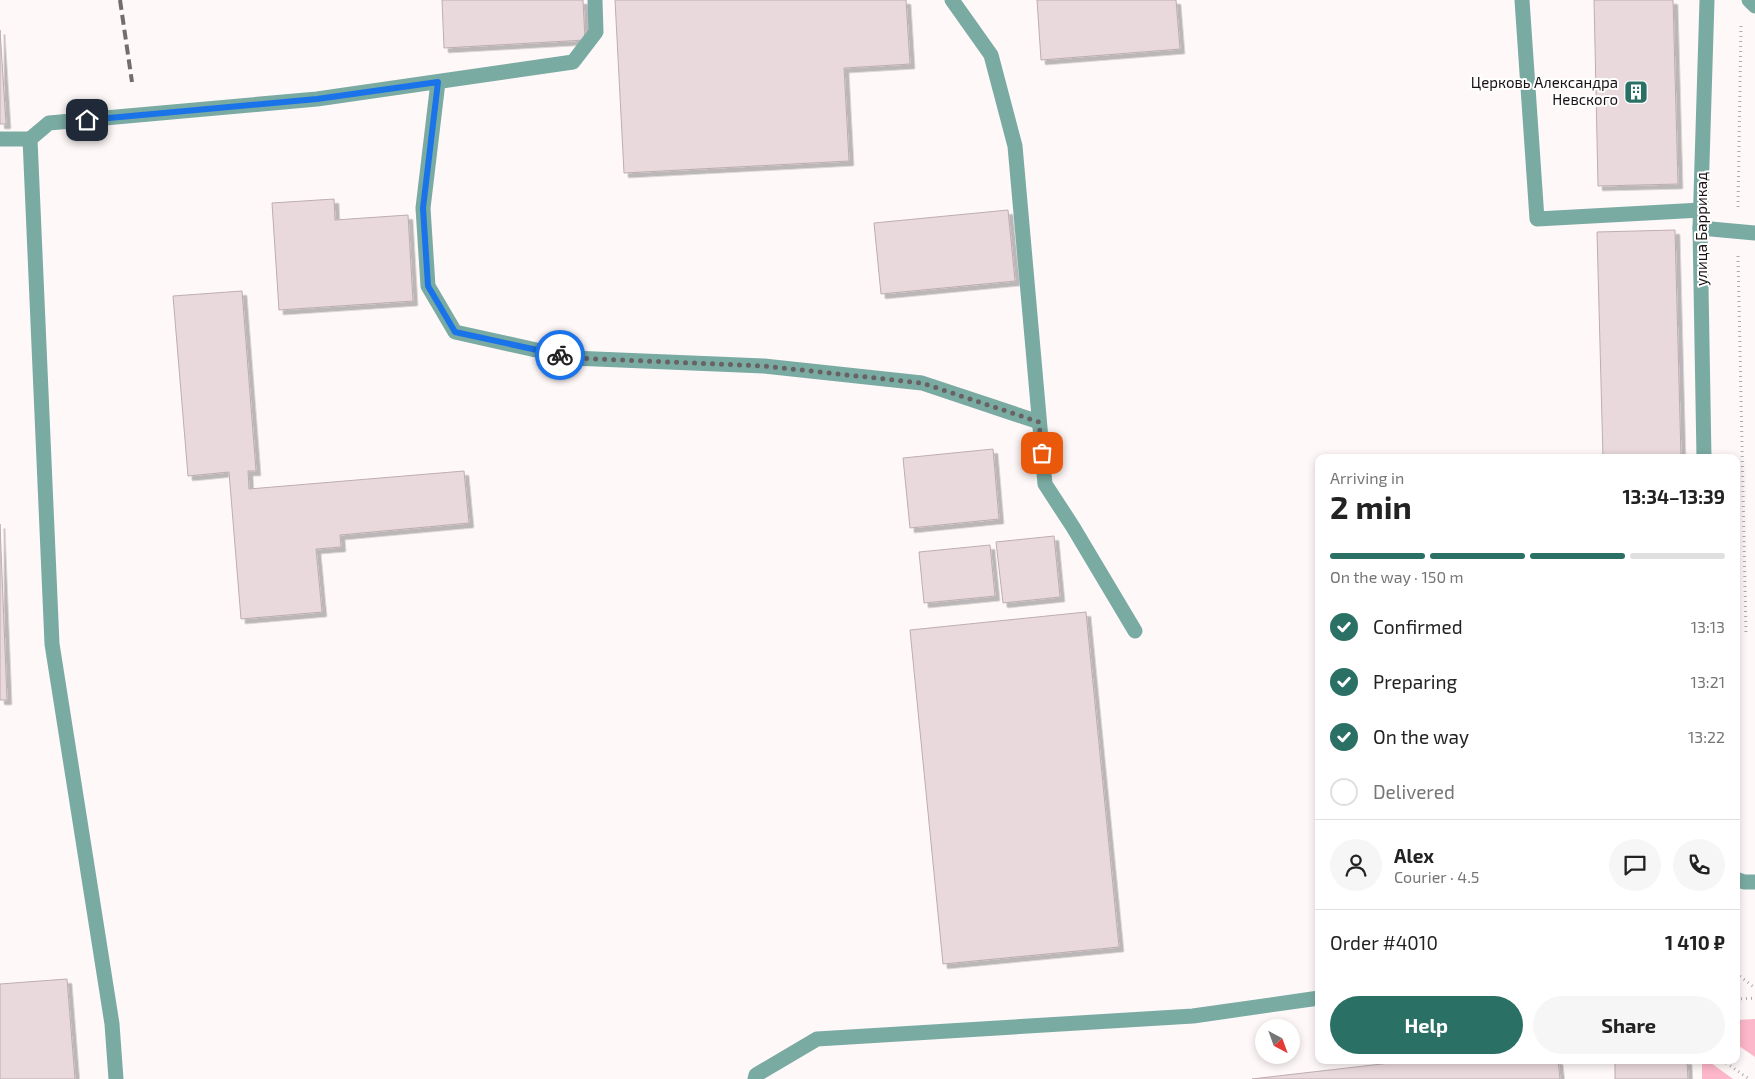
<!DOCTYPE html>
<html lang="en">
<head>
<meta charset="utf-8">
<style>
  :root { --surface:#fff; --page:#f6f6f6; --text:#222; --muted:#767676; --line:#e0e0e0; --accent:#2a7065 }
  body { margin:0; font-family:"Exo 2",sans-serif; background:var(--page); color:var(--text); height:100vh; display:flex; flex-direction:column; font-size:19px; white-space:nowrap }
  * { box-sizing:border-box; margin:0 }
  p { font-size:16px; color:var(--muted) }
  .icon { flex:none; width:28px; height:28px; fill:none; stroke:currentColor; stroke-width:2; stroke-linecap:round; stroke-linejoin:round }
  .map { position:relative; flex:1; overflow:hidden }
  .panel { position:absolute; left:1315px; top:454px; width:425px; height:610px; display:flex; flex-direction:column; background:var(--surface); border-radius:10px; box-shadow:0 2px 8px #0003 }
  .panel>* { flex:none }
  .needle { width:32px; rotate:139deg }
  .buttons { position:absolute; left:1255px; top:1019px; display:grid; gap:10px }
  .buttons a { display:grid; place-items:center; width:45px; height:45px; border-radius:50%; background:var(--surface); box-shadow:0 2px 8px #0003; font-size:25px }
  .pin { position:absolute; display:grid; place-items:center; width:42px; height:42px; color:#fff; margin:-21px; border-radius:10px; box-shadow:0 2px 8px #0006 }
  .courier { position:absolute; display:grid; place-items:center; width:50px; height:50px; margin:-25px; border:4px solid #1a73e8; border-radius:50%; background:#fff; color:#222; box-shadow:0 1px 6px #0007 }
  .overview em { font-style:normal; font-weight:700 }
  .overview div { display:flex; flex-direction:column-reverse }
  .overview { display:flex; align-items:center; justify-content:space-between; height:85px; padding:0 15px }
  h1 { font-size:32px; font-weight:700; line-height:38px }
  .bar { display:grid; grid-template-columns:repeat(4,1fr); gap:8px 5px; align-content:center; height:60px; padding:0 15px }
  .bar i { height:6px; border-radius:4px; background:var(--line) }
  .bar .on { background:var(--accent) }
  .bar p { grid-column:span 4 }
  .line { display:flex; align-items:center; gap:12px; padding:0 15px; border-top:1px solid var(--line) }
  .line div { flex:1 }
  .round { display:grid; place-items:center; flex:none; width:52px; height:52px; border-radius:26px; background:var(--page) }
  ol { padding:0 15px; list-style:none }
  li { display:flex; align-items:center; gap:15px; height:55px }
  li p { margin-inline-start:auto }
  li .icon { padding:5px; border-radius:50%; background:var(--accent); color:#fff; stroke-width:4 }
  li:last-child { color:var(--muted) }
  li i { width:28px; height:28px; border:2px solid var(--line); border-radius:50% }
  .button { display:flex; gap:10px; margin-top:auto; padding:10px 15px }
  .button a { flex:1; height:58px; border-radius:30px; background:var(--accent); color:#fff; font-size:20px; font-weight:700; line-height:58px; text-align:center }
  .button a+a { background:var(--page); color:var(--text) }
  .map>svg:first-child { display:block }
</style>
</head>
<body>
<div class="map">
<svg width="1755" height="1079" viewBox="0 0 1755 1079">
  <defs>
    <filter id="shadow"><feDropShadow dx="4.5" dy="4.5" stdDeviation="0" flood-color="#0004"/></filter>
  </defs>
  <rect width="100%" height="100%" fill="#fff8f9"/>
  <g fill="#fdb7ca">
    <polygon points="1755,1019 1755,1057 1736,1044 1736,1020"/>
    <polygon points="1702,1060 1707,1060 1733,1079 1702,1079"/>
  </g>
  <g fill="#e9d8dc" stroke="#beadb1" filter="url(#shadow)">
    <polygon points="442,0 583,0 585,40 444,48"/>
    <polygon points="615,0 906,0 910,64 844,68 849,161 624,173"/>
    <polygon points="1037,0 1176,0 1180,49 1041,60"/>
    <polygon points="1594,0 1673,0 1678,184 1598,186"/>
    <polygon points="0,30 6,124 0,124"/>
    <polygon points="334,199 335,220 408,215 413,301 279,310 272,203"/>
    <polygon points="1008,210 1015,281 881,294 874,223"/>
    <polygon points="1675,230 1681,458 1603,458 1597,232"/>
    <polygon points="242,291 256,471 248,471 249,489 464,471 469,523 340,535 341,547 316,549 322,612 241,619 229,472 188,476 173,296"/>
    <polygon points="993,449 999,519 910,528 903,458"/>
    <polygon points="0,524 7,700 0,700"/>
    <polygon points="1054,536 1060,597 1003,603 996,542"/>
    <polygon points="990,545 995,596 924,603 919,552"/>
    <polygon points="1086,612 1119,947 943,964 910,630"/>
    <polygon points="67,979 75,1079 0,1079 0,984"/>
    <polygon points="1416,1060 1558,1060 1560,1079 1252,1079"/>
    <polygon points="1615,1060 1687,1060 1688,1079 1615,1079"/>
  </g>
  <g fill="none" stroke-linecap="round" stroke-linejoin="round">
    <g stroke="#b1aaab" stroke-width="3" stroke-dasharray="1 4" stroke-linecap="butt">
      <polyline points="1738,207 1741,26"/>
      <polyline points="1738,256 1746,634"/>
      <polyline points="1736,973 1755,988"/>
      <polyline points="1736,999 1755,998"/>
      <polyline points="1722,1060 1749,1079"/>
    </g>
    <g stroke="#7aaba2" stroke-width="15">
      <polyline points="952,0 991,55 1015,146 1045,484 1073,527 1135,631"/>
      <polyline points="1522,0 1537,219 1701,210"/>
      <polyline points="1749,0 1755,6"/>
      <polyline points="438,82 423,208 428,286 455,332 572,358 764,366 922,383 1039,422"/>
      <polyline points="0,139 30,139 52,644 112,1024 116,1079"/>
      <polyline points="30,139 49,123 317,99 573,62 596,32 595,0"/>
      <polyline points="1700,228 1755,233"/>
      <polyline points="1704,458 1700,228 1707,0"/>
      <polyline points="1736,879 1744,882 1755,882"/>
      <polyline points="755,1079 756,1075 817,1039 1193,1016 1319,998"/>
    </g>
    <polyline stroke="#736d6e" stroke-width="4" stroke-dasharray="10 5" stroke-linecap="butt" points="120,0 132,82"/>
  </g>
  <g fill="none" stroke-linecap="round" stroke-linejoin="round">
    <polyline stroke="#696264" stroke-width="5" stroke-dasharray="0 9" points="560,355 572,358 764,366 922,383 1039,422 1042,453"/>
    <polyline stroke="#1a73e8" stroke-width="6" points="87,120 317,99 438,82 423,208 428,286 455,332 560,355"/>
  </g>
  <defs>
    <g id="building-square" transform="scale(1.25)"><rect x="-9" y="-9" width="18" height="18" rx="4" fill="#2a7065" stroke="#fff"/><path d="M-4-6H4V6H1V3H-1V6H-4ZM-2.5-4.3h1.7v1.8h-1.7ZM.8-4.3h1.7v1.8H.8ZM-2.5-1h1.7V.8h-1.7ZM.8-1h1.7V.8H.8Z" fill="#fff"/></g>
  </defs>
  <g fill-rule="evenodd">
    <use href="#building-square" x="1636" y="92"/>
  </g>
  <g text-anchor="middle" stroke-width="4" stroke-linejoin="round" paint-order="stroke">
    <g font-size="15" fill="#181213" stroke="#fff" text-anchor="end">
      <text x="1618" y="88">Церковь Александра<tspan x="1618" dy="17">Невского</tspan></text>
    </g>
    <g font-size="15" fill="#181213" stroke="#fff">
      <text transform="translate(1702 229) rotate(-90)" y="5">улица Баррикад</text>
    </g>
  </g>
</svg>
<div class="buttons">
<a><svg class="needle" viewBox="-14 -14 28 28"><path d="M0-13l5 13h-10z" fill="#e53935"/><path d="M0 13l5-13h-10z" fill="#767676"/></svg></a>
</div>
<div class="pin" style="left:1042px;top:453px;background:#ea580c"><svg class="icon" aria-label="bag" viewBox="0 0 24 24"><path d="M5 8h14l-1 12H6zM9 8a3 3 0 0 1 6 0"/></svg></div>
<div class="pin" style="left:87px;top:120px;background:#1f2937"><svg class="icon" aria-label="home" viewBox="0 0 24 24"><path d="M3 11l9-7 9 7M6 9v11h12V9"/></svg></div>
<div class="courier" style="left:560px;top:355px"><svg class="icon" aria-label="bike" viewBox="0 0 24 24"><circle cx="6" cy="16" r="4"/><circle cx="18" cy="16" r="4"/><path d="M6 16l4-8h5l3 8M10 8l3 8H6M13 5h3"/></svg></div>
<section class="panel">
<div class="overview"><div><h1>2 min</h1><p>Arriving in</p></div><em>13:34–13:39</em></div>
<div class="bar"><i class="on"></i><i class="on"></i><i class="on"></i><i></i><p>On the way · 150 m</p></div>
<ol>
<li><svg class="icon" aria-label="check" viewBox="0 0 24 24"><path d="M5 12l5 5 9-10"/></svg>Confirmed<p>13:13</p></li>
<li><svg class="icon" aria-label="check" viewBox="0 0 24 24"><path d="M5 12l5 5 9-10"/></svg>Preparing<p>13:21</p></li>
<li><svg class="icon" aria-label="check" viewBox="0 0 24 24"><path d="M5 12l5 5 9-10"/></svg>On the way<p>13:22</p></li>
<li><i></i>Delivered</li>
</ol>
<div class="line" style="height:90px"><a class="round"><svg class="icon" aria-label="person" viewBox="0 0 24 24"><circle cx="12" cy="8" r="4"/><path d="M4 21q1-7 8-7t8 7"/></svg></a><div><b>Alex</b><p>Courier · 4.5</p></div><a class="round"><svg class="icon" aria-label="chat" viewBox="0 0 24 24"><path d="M4 5h16v11H9l-5 4z"/></svg></a><a class="round"><svg class="icon" aria-label="phone" viewBox="0 0 24 24"><path d="M5 4h4l2 5-3 2q2 4 5 5l2-3 5 2v4C11 20 4 13 5 4z"/></svg></a></div>
<div class="line" style="height:65px"><div>Order #4010</div><b>1 410 ₽</b></div>
<div class="button"><a>Help</a><a>Share</a></div>
</section>
</div>
</body>
</html>
